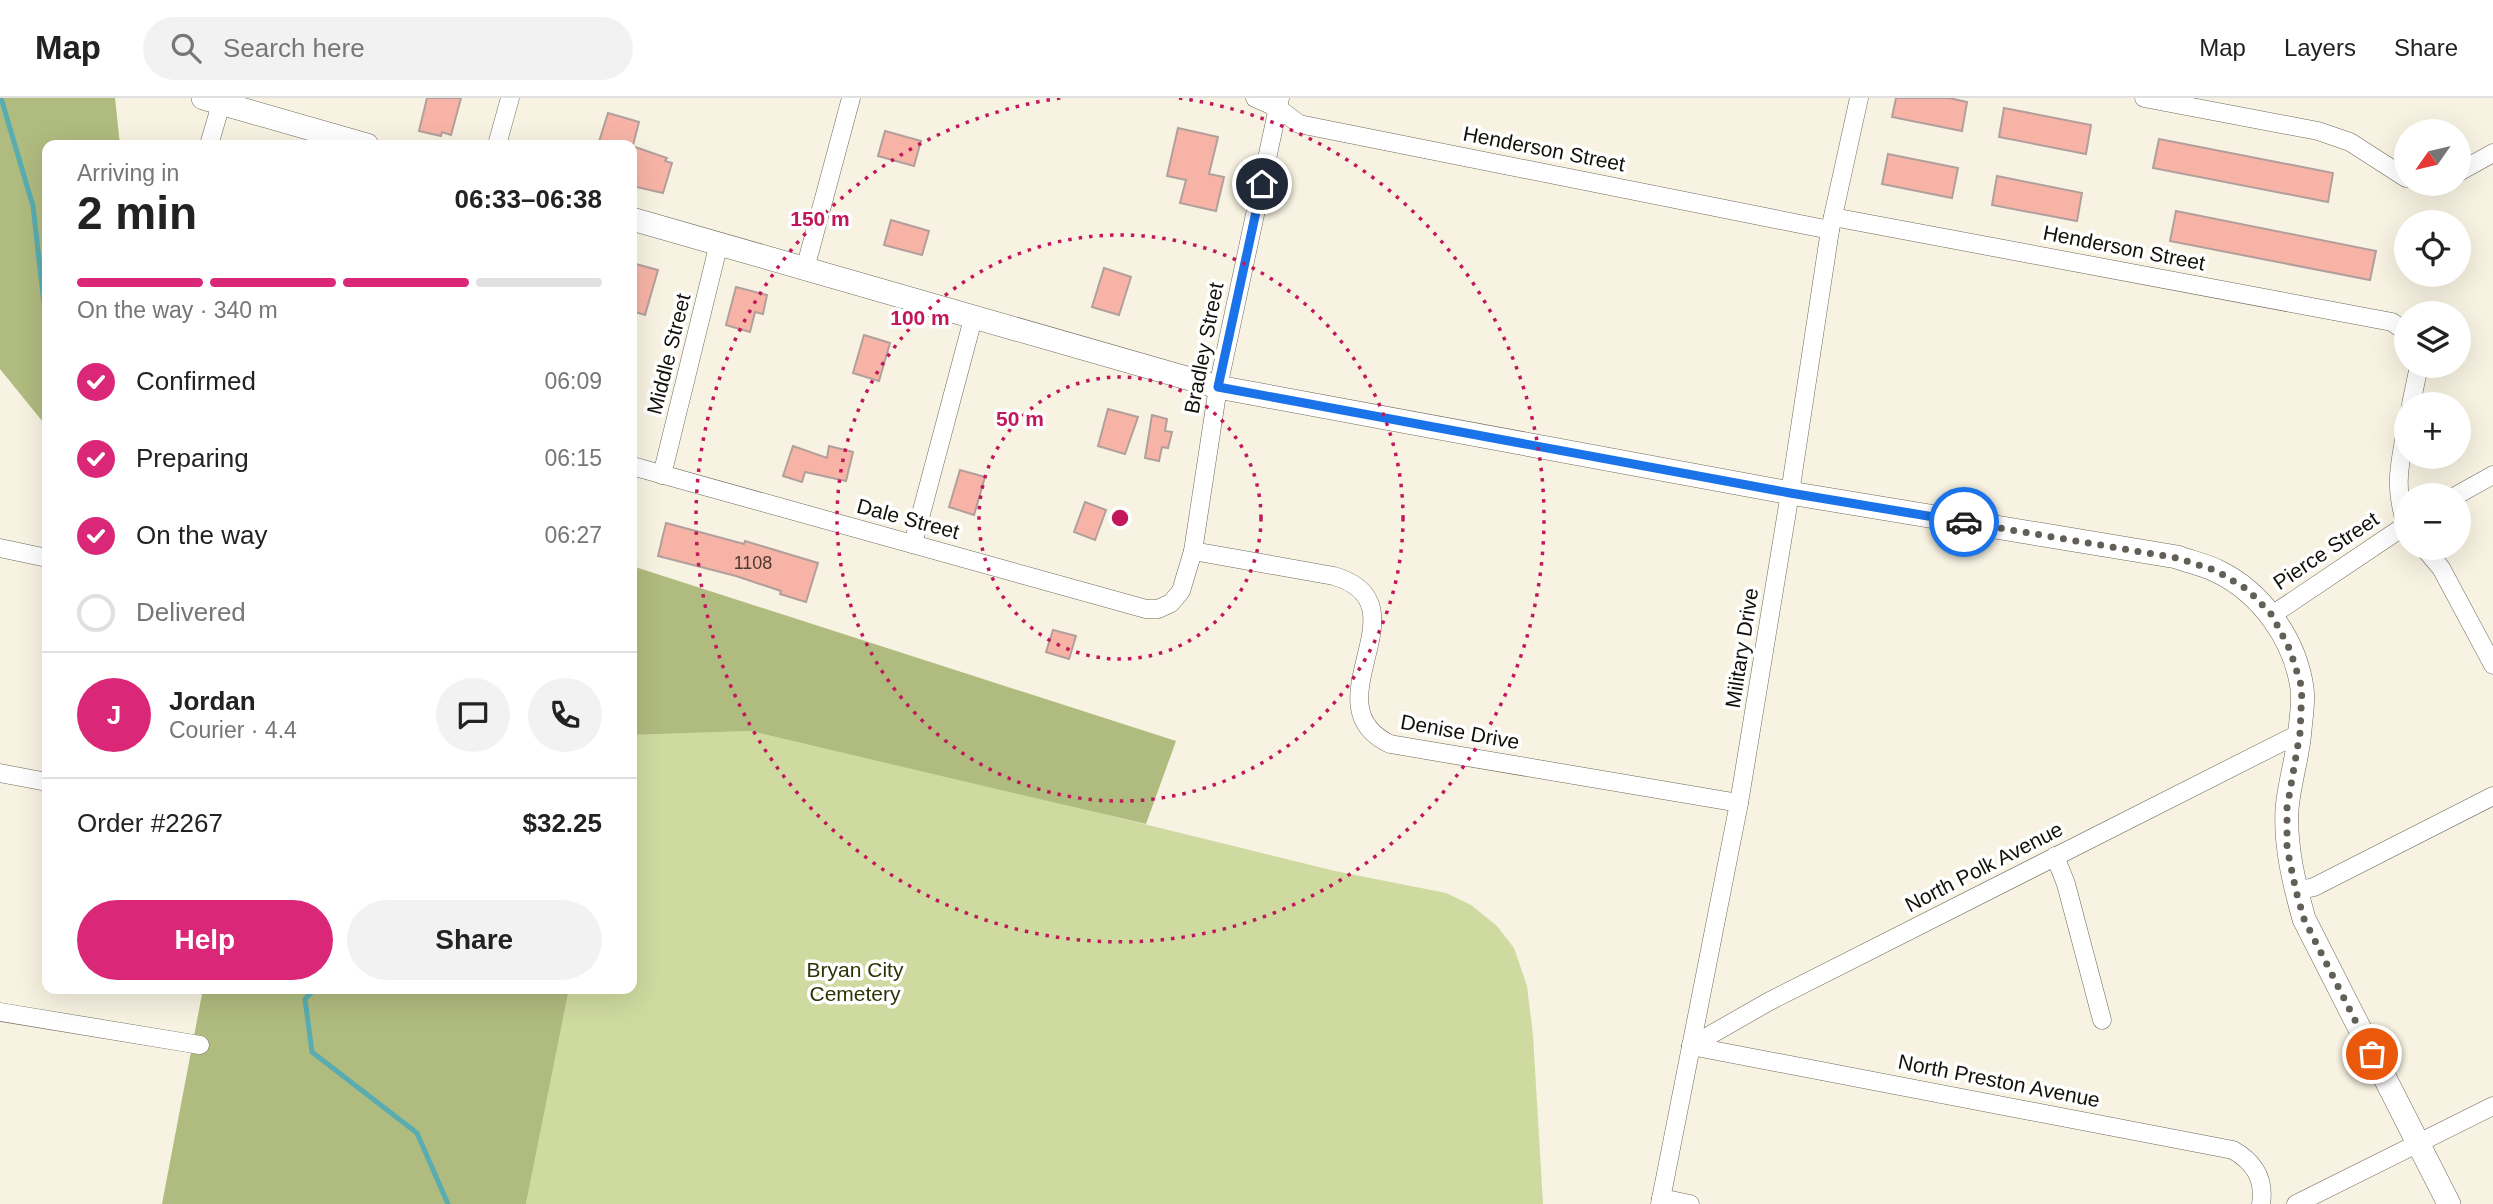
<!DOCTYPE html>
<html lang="en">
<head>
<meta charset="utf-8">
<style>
  :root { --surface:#fff; --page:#f2f2f2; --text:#222; --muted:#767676; --line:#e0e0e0; --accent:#db2777 }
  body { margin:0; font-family:Helvetica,sans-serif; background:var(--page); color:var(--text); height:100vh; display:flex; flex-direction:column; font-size:26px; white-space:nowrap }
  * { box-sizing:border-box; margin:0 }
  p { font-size:23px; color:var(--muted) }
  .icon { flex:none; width:38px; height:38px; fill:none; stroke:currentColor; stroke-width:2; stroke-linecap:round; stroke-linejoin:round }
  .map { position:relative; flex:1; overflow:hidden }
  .sheet { position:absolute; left:42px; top:42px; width:595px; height:854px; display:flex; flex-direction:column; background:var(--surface); border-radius:14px; box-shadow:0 7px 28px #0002 }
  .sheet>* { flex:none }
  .needle { width:46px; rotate:236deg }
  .controls { position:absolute; left:2394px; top:21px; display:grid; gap:14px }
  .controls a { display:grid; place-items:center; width:77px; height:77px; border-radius:50%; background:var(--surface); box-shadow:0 7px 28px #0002; font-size:35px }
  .pin { position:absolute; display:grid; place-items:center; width:60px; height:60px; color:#fff; margin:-30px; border:4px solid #fff; border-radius:50%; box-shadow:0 2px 7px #0007 }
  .courier { position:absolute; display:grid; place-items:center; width:70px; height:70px; margin:-35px; border:5px solid #1a73e8; border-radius:50%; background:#fff; color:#222; box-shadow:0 2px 9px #0007 }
  .overview em { font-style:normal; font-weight:700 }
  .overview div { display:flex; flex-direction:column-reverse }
  .overview { display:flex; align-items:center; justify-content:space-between; height:119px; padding:0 35px }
  h1 { font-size:46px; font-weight:700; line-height:52px }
  .bar { display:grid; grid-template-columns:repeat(4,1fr); gap:10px 7px; align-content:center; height:84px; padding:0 35px }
  .bar i { height:9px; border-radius:5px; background:var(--line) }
  .bar .selected { background:var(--accent) }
  .bar p { grid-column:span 4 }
  .line { display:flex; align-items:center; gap:18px; padding:0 35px; border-top:2px solid var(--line) }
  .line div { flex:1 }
  .round { display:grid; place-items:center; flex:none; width:74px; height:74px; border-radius:37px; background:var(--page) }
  ol { padding:0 35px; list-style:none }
  li { display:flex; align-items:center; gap:21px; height:77px }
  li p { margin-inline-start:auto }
  li .icon { padding:7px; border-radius:50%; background:var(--accent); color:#fff; stroke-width:4 }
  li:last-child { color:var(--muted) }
  li i { width:38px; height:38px; border:4px solid var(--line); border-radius:50% }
  .button { display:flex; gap:14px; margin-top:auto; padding:14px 35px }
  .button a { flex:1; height:80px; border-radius:42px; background:var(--accent); color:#fff; font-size:28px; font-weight:700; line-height:80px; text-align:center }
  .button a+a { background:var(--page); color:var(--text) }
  header { display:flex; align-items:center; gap:42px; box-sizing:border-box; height:98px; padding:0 35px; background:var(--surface); border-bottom:2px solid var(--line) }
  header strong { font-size:33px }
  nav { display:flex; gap:38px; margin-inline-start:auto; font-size:24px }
  .search { width:490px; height:63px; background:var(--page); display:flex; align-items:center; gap:18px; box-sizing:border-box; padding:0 24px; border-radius:38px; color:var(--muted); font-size:26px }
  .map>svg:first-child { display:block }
</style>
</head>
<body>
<header>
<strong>Map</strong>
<div class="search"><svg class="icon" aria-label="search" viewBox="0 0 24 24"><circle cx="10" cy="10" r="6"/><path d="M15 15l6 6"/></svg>Search here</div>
<nav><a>Map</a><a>Layers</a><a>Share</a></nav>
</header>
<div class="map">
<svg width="2493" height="1106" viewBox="0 0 2493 1106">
  <rect width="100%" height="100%" fill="#f7f2e1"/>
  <polygon fill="#cfdaa0" points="750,633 1034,699 1335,773 1446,795 1471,807 1497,828 1514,850 1527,888 1533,937 1543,1106 526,1106 569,891 632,891 632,637"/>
  <g fill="#b0bb7f">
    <polygon points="0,0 115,0 120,47 47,47 47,329 0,271"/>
    <polygon points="632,468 1176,643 1146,726 750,633 632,637"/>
    <polygon points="203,891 569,891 526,1106 162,1106"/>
  </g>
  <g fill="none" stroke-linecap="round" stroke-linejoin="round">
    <g stroke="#59adb1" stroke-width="5">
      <polyline points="1,0 33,108 44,206 47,215"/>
      <polyline points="315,891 305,901 312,954 417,1035 448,1106"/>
    </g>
  </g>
  <g fill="#f7b4a6" stroke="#b29f9c" stroke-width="2">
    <polygon points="427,0 461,0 451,37 442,34 441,38 419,33"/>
    <polygon points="1896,0 1949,0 1967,4 1962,33 1892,19"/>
    <polygon points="2004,10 2091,27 2086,56 1999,39"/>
    <polygon points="608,15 639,24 633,47 598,47"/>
    <polygon points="1178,30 1218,39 1209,76 1224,79 1216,113 1180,105 1186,82 1167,78"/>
    <polygon points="885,33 921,43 914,68 878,58"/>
    <polygon points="2159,41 2333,75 2328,104 2153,70"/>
    <polygon points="632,48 667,60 665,63 672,65 663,95 632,88"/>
    <polygon points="1888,56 1958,70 1952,100 1882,86"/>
    <polygon points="1997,78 2082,95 2077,123 1992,107"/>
    <polygon points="2176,113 2376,153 2370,182 2170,143"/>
    <polygon points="891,122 929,133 922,157 884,147"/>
    <polygon points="632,165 658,172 645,217 632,213"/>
    <polygon points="1104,170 1131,179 1119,217 1092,209"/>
    <polygon points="736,189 767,197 763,216 755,214 750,234 726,227"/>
    <polygon points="864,237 890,245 879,283 853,275"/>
    <polygon points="1108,311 1138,319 1125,356 1098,348"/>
    <polygon points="1152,317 1167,321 1165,333 1172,334 1168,350 1162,349 1159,363 1145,360"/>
    <polygon points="793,348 827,360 829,348 853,354 846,383 805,374 802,384 783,378"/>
    <polygon points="960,372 985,379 974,417 949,409"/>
    <polygon points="1085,404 1106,412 1095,442 1074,434"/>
    <polygon points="666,425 744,446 745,443 818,465 806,504 780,496 781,493 736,478 658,458"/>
    <polygon points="1053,532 1076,538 1069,561 1046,554"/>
  </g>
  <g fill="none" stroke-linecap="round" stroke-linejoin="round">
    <g stroke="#6d695a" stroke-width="19">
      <g id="minor">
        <polyline points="1255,0 1278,10 1299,26 1830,132"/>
        <polyline points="2144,0 2318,33 2350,44 2406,80"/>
        <polyline points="209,47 221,6"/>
        <polyline points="497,47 510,0"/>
        <polyline points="2459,74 2493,55"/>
        <polyline points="2423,86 2429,86"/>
        <polyline points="1833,119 2392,224 2406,234"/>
        <polyline points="805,171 851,0"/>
        <polyline points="2411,306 2419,268"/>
        <path d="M2406,331C2399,370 2394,389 2406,427"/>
        <polyline points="632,368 1146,511 1158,511 1171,505 1181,493 1193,453 1218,289 1280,0"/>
        <polyline points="662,377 719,145"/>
        <polyline points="2457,397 2493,377"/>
        <polyline points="913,446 974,217"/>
        <polyline points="0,450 47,460"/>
        <polyline points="2424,450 2441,470 2493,567"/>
        <path d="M1193,453L1334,478C1429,506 1307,607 1390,646L1739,705"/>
        <polyline points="2272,517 2406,427"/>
        <polyline points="0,675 47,684"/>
        <polyline points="2055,758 2066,786 2102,922"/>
        <polyline points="2296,793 2314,789 2493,698"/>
        <polyline points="0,914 200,947"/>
        <polyline points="1691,948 1768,904 2300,635"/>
        <path d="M1691,948L2233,1052C2254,1064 2265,1081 2261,1106"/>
        <polyline points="1661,1100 1690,1106"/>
        <polyline points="1660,1106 1739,705 1790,395 1830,132 1859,0"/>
        <polyline points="2296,1106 2493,1008"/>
      </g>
    </g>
    <g stroke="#6d695a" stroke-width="24">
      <g id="tertiary">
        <polyline points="203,0 367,47"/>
        <path d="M632,121L1218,289L1790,395L2177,459C2190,464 2205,467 2217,473C2261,494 2295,541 2302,590C2304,603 2301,619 2300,632C2298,659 2289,685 2287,711C2285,749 2294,785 2304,821L2449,1106"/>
      </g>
    </g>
    <use href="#minor" stroke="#fff" stroke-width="18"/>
    <use href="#tertiary" stroke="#fff" stroke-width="23"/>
  </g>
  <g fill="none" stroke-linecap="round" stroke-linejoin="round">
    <polyline stroke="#625f56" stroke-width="7" stroke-dasharray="0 12.6" points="1964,424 2177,460 2217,473 2248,492 2272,517 2290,552 2302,590 2300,635 2287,710 2287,750 2296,793 2304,821 2372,956"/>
    <polyline stroke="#1a73e8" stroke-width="9" points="1262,86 1218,289 1790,395 1964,424"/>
  </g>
  <g fill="none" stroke="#c2185b" stroke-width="3.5" stroke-dasharray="3.5 7">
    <circle cx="1120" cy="420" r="141"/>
    <circle cx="1120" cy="420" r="283"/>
    <path d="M1179 0A424 424 0 1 1 1061 0"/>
  </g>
  <g text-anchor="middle" stroke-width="7" stroke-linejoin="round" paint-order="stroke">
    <g font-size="18" fill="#4b3932">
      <text x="753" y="471">1108</text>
    </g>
    <g font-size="21" fill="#12100b" stroke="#fff">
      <text transform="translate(1544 51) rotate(11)" y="7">Henderson Street</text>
      <text transform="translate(2124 150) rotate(11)" y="7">Henderson Street</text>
      <text transform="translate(1204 250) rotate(-79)" y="7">Bradley Street</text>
      <text transform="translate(669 256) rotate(-76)" y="7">Middle Street</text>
      <text transform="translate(908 421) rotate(15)" y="7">Dale Street</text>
      <text transform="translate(2326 453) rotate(-34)" y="7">Pierce Street</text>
      <text transform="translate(1742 550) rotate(-81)" y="7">Military Drive</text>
      <text transform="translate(1460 634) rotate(10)" y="7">Denise Drive</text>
      <text transform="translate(1984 769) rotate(-27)" y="7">North Polk Avenue</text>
      <text transform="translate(1999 983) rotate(11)" y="7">North Preston Avenue</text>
    </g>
    <g font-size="21" fill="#2d3304" stroke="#fff">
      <text x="855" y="879">Bryan City<tspan x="855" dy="24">Cemetery</tspan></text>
    </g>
  </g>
  <circle cx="1120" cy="420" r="10" fill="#c2185b" stroke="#fff" stroke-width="3.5"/>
  <g font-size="21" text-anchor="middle" font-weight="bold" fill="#c2185b" stroke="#fff" stroke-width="7" stroke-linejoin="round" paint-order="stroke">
    <text x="820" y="128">150 m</text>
    <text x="920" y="227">100 m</text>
    <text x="1020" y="328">50 m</text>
  </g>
</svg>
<div class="controls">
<a><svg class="needle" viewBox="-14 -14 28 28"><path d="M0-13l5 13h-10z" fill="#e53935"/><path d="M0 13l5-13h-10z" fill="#767676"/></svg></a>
<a><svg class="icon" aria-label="locate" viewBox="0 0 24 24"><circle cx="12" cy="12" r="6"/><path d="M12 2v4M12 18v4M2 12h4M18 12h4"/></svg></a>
<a><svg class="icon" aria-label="layers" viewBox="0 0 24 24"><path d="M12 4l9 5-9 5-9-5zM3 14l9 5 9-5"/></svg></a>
<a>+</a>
<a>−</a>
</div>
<div class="pin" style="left:2372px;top:956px;background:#ea580c"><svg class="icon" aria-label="bag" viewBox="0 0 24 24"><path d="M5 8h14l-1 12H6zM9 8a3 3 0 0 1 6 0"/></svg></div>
<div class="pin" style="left:1262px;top:86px;background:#1f2937"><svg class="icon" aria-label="home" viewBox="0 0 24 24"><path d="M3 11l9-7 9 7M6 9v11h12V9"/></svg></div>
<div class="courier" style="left:1964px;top:424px"><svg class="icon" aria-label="car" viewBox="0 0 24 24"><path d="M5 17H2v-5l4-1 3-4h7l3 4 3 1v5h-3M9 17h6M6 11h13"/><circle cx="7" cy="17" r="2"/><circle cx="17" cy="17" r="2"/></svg></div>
<section class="sheet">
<div class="overview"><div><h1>2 min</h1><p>Arriving in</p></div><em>06:33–06:38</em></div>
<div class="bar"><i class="selected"></i><i class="selected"></i><i class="selected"></i><i></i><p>On the way · 340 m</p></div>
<ol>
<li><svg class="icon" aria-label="check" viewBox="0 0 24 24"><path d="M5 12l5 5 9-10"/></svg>Confirmed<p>06:09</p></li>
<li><svg class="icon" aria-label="check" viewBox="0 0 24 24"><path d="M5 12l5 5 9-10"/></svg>Preparing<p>06:15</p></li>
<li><svg class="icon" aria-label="check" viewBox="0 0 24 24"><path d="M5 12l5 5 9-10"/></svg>On the way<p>06:27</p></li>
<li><i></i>Delivered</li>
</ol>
<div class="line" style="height:126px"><b class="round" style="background:var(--accent);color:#fff">J</b><div><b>Jordan</b><p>Courier · 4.4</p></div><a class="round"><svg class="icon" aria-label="chat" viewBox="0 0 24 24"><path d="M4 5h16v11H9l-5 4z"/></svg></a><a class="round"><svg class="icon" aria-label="phone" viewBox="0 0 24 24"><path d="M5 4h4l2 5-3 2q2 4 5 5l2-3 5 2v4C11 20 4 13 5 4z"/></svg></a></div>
<div class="line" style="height:91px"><div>Order #2267</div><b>$32.25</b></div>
<div class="button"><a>Help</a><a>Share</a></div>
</section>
</div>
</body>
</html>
